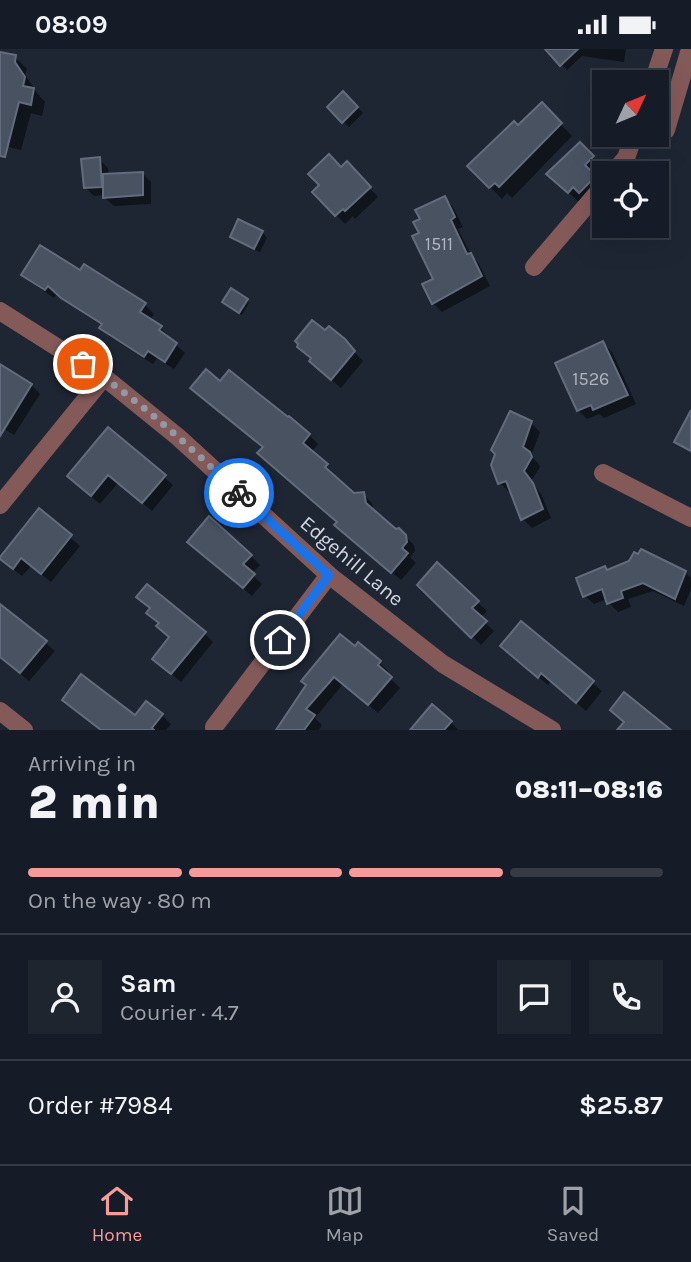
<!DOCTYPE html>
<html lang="en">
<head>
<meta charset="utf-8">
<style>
  :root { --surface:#161c27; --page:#1f252f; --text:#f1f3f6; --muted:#9ea1a7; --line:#353a44; --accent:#f59b99 }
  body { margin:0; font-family:Karla,sans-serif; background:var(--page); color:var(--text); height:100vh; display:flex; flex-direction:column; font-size:26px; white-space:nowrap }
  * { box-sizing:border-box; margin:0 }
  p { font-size:23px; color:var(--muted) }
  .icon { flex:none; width:38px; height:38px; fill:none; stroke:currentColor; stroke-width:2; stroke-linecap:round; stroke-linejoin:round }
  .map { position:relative; height:681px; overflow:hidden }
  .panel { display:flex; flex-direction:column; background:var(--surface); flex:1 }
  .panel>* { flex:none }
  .needle { width:46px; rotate:46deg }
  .buttons { position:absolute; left:592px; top:21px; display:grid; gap:14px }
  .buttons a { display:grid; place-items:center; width:77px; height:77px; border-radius:0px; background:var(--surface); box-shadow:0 7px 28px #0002,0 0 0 2px var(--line); font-size:35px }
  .pin { position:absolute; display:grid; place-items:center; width:60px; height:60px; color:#fff; margin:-30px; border:4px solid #fff; border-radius:50%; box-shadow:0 2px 7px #0007 }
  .courier { position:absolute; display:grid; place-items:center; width:70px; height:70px; margin:-35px; border:5px solid #1a73e8; border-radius:50%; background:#fff; color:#222; box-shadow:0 2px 9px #0007 }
  .summary em { font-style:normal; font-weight:800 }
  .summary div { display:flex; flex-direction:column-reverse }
  .summary { display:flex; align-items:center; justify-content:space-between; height:119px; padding:0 28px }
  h1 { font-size:46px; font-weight:800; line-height:52px }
  .bar { display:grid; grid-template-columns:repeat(4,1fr); gap:10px 7px; align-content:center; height:84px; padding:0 28px }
  .bar i { height:9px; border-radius:5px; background:var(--line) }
  .bar .active { background:var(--accent) }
  .bar p { grid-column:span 4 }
  .line { display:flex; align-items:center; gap:18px; padding:0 28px; border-top:2px solid var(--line) }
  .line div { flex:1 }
  .round { display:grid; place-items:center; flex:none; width:74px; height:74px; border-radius:0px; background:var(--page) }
  .status { display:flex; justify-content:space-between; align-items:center; height:49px; padding:0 35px; background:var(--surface); direction:ltr }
  .status svg { height:19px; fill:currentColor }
  .tab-bar { display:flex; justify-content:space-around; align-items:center; height:98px; border-top:2px solid var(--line); background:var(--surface); font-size:19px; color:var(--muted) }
  .tab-bar a { display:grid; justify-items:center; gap:4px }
  .tab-bar .active { color:var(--accent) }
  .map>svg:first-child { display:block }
</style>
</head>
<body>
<div class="status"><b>08:09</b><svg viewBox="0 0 49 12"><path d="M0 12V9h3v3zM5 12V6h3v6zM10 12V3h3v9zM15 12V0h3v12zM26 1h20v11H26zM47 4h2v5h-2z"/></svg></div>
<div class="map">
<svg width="691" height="681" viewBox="0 0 691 681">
  <rect width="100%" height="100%" fill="#1e2634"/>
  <g fill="#0007">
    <polygon points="548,0 626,0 624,13 582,7 567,21"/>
    <polygon points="0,5 15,8 27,20 25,26 36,42 36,43 45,53 42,67 31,64 21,101 0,96"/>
    <polygon points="343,44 363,64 349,78 329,58"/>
    <polygon points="542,56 572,87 512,149 507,144 502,150 470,117 518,78"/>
    <polygon points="580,95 604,120 596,129 604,137 580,154 560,136"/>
    <polygon points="99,110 108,119 109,126 142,124 151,133 151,155 114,157 105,149 105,146 94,147 85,138"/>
    <polygon points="347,115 378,148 355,170 353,167 345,175 314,143"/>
    <polygon points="445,149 453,158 463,178 458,180 471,206 479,215 490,237 442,263 433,254 435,230 421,185"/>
    <polygon points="262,183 267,189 260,203 237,193 232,187"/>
    <polygon points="84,217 145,256 154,265 150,271 160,279 169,287 168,289 185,304 174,320 157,309 153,315 110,288 101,279 103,277 72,257 57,245 54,249 32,234 23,226 81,223"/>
    <polygon points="247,251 249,254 242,266 227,256"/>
    <polygon points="343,291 363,312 341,339 320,321"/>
    <polygon points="603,294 612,303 636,355 604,369 599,365 587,370 578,361"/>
    <polygon points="0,317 31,336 40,345 14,386 0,377"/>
    <polygon points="229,323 309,386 318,395 311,403 335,425 333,428 354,445 363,445 372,454 374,464 405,487 414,496 415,502 410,508 416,514 401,531 346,484 339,474 264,399 221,334"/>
    <polygon points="531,374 540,383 531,407 538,414 540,418 531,432 541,445 551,469 532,479 523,470 512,442 509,443 500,434 493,416"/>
    <polygon points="109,380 173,436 152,462 118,434 100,455 78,436"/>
    <polygon points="39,461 80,497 51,533 31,517 22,527 10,518"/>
    <polygon points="198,502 251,507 260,516 251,525 262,535 252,547"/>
    <polygon points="437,516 487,562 480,569 494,582 481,596 419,536"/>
    <polygon points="608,522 685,523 691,529 691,540 684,557 653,542 628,550 631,558 618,563 609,554 607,550 594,555 585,547"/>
    <polygon points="139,548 204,584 213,593 181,633 163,618 171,589 151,560"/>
    <polygon points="0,557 55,602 29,632 0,608"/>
    <polygon points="521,574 602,642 586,662 551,632 548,636 511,605"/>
    <polygon points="355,599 379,613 388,622 386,625 400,639 378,664 343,635 315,669 322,676 319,681 278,681"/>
    <polygon points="64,651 136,669 162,666 171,675 166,681 101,681 73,660"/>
    <polygon points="451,673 458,681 412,681"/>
  </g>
  <g fill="#495261" stroke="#626c7d" stroke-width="2">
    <polygon points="545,0 578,0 560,17"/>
    <polygon points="0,3 16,6 15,13 25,28 23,37 34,39 31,56 19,53 5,108 0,107"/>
    <polygon points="343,42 358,58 342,74 327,58"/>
    <polygon points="542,53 562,74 499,138 495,134 489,139 467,117 514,72 518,76"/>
    <polygon points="580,93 594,107 585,116 596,127 579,144 573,138 568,144 546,125"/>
    <polygon points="329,105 341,118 347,112 371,138 345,162 343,160 335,167 312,143 319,136 308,125"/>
    <polygon points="100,108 102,138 84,139 81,110"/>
    <polygon points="143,123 143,146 103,149 103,125"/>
    <polygon points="445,147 455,168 451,171 467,205 471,204 482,227 432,255 422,235 433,230 412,187 419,184 413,173 420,170 415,161"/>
    <polygon points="238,170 263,182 254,200 230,188"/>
    <polygon points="40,196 80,221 84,215 146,254 140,263 162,277 159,281 177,294 165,313 148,302 144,308 99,279 102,275 61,249 48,237 45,241 21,226"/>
    <polygon points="231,239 248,250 239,264 222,253"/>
    <polygon points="312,271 325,281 329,277 345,290 355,302 331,331 309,312 311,309 297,298 298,295 295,292"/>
    <polygon points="603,292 628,346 593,361 591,356 577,362 555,314"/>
    <polygon points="0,315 32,335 0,387"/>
    <polygon points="206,320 220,332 229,321 288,368 289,367 310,385 303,394 328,415 325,418 354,444 364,443 366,454 396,480 399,479 406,486 407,493 402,499 408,504 391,524 334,476 337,473 257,404 263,398 190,339"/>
    <polygon points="691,361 691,402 674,393"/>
    <polygon points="510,362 532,372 523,398 530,403 532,408 524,422 533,434 543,460 521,471 506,432 498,435 491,416 495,405 491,401"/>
    <polygon points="108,378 166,426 142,454 108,426 91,447 67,427"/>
    <polygon points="39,459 72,486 41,525 21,509 13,520 0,510 0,508"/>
    <polygon points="209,467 252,506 243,515 255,525 243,539 187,493"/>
    <polygon points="641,500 686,522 675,550 643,534 621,542 623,549 607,555 602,540 583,548 576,529 605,517 607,521 629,512 634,503 638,505"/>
    <polygon points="437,513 479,552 472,559 487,572 471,589 417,536"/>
    <polygon points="147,535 206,583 171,625 152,610 169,588 156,577 159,574 146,564 150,559 136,548"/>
    <polygon points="0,555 47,592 20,624 0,608"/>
    <polygon points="521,572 594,632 576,654 541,624 538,629 500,597"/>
    <polygon points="340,585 355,597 358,593 381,612 378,616 392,628 368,656 334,628 306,660 315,666 304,681 276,681 306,636 301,632"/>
    <polygon points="81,625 135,666 146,652 163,665 152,679 154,681 101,681 62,651"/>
    <polygon points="624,643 671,681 617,681 624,673 610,661"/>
    <polygon points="432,655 452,672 444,681 410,681"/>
  </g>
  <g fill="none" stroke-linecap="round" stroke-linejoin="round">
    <g stroke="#845a59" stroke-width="18">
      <polyline points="653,33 664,0"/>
      <polyline points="666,81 690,0"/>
      <polyline points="613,124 626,109 634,86"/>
      <polyline points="534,218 604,136"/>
      <polyline points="0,262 104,328 178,388 329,526 443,615 552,681"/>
      <polyline points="603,424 691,469"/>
      <polyline points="0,456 104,328"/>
      <polyline points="0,662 24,681"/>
      <polyline points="214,678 329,526"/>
    </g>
  </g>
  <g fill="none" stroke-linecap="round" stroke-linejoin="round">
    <path stroke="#9298a4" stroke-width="7" stroke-dasharray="0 12.6" d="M83,315C140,351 190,398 239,444"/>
    <polyline stroke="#1a73e8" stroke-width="9" points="239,444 329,526 280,591"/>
  </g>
  <g text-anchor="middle" stroke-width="6" stroke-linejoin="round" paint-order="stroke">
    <g font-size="18" fill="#afb5c0">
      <text x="439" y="201">1511</text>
      <text x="591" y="336">1526</text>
    </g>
    <g font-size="21" fill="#d1d6e0" stroke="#1e2634">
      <text transform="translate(352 512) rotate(40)" y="7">Edgehill Lane</text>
    </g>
  </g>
</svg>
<div class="buttons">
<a><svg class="needle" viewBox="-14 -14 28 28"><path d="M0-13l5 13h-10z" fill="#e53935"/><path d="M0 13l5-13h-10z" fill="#9ea1a7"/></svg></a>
<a><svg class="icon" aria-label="locate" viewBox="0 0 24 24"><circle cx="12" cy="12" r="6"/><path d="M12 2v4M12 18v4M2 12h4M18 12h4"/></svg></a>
</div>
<div class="pin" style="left:83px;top:315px;background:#ea580c"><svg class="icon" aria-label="bag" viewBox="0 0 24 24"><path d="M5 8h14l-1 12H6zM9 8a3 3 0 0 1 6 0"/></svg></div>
<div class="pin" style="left:280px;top:591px;background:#1f2937"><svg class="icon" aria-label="home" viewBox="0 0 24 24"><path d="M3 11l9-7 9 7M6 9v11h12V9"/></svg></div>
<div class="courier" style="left:239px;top:444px"><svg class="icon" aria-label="bike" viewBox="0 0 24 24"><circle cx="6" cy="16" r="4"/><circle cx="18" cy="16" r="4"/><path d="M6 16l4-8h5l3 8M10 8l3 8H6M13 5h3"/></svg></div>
</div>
<section class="panel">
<div class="summary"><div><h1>2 min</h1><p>Arriving in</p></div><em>08:11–08:16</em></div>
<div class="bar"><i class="active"></i><i class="active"></i><i class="active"></i><i></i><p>On the way · 80 m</p></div>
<div class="line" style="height:126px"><a class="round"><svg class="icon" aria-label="person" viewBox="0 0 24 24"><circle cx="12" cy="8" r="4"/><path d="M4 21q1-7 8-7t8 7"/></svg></a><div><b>Sam</b><p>Courier · 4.7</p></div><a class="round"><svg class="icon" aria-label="chat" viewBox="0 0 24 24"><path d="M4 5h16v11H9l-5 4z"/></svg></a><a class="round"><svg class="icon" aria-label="phone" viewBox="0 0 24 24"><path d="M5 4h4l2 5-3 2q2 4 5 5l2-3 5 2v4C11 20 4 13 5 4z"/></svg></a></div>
<div class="line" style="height:91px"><div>Order #7984</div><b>$25.87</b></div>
</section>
<nav class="tab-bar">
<a class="active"><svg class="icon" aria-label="home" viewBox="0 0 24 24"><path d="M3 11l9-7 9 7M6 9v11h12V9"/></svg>Home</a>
<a><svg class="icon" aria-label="map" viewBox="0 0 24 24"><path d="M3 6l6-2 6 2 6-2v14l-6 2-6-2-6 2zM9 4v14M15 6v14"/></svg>Map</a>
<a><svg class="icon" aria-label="saved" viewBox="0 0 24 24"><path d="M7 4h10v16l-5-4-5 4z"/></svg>Saved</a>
</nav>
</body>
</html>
